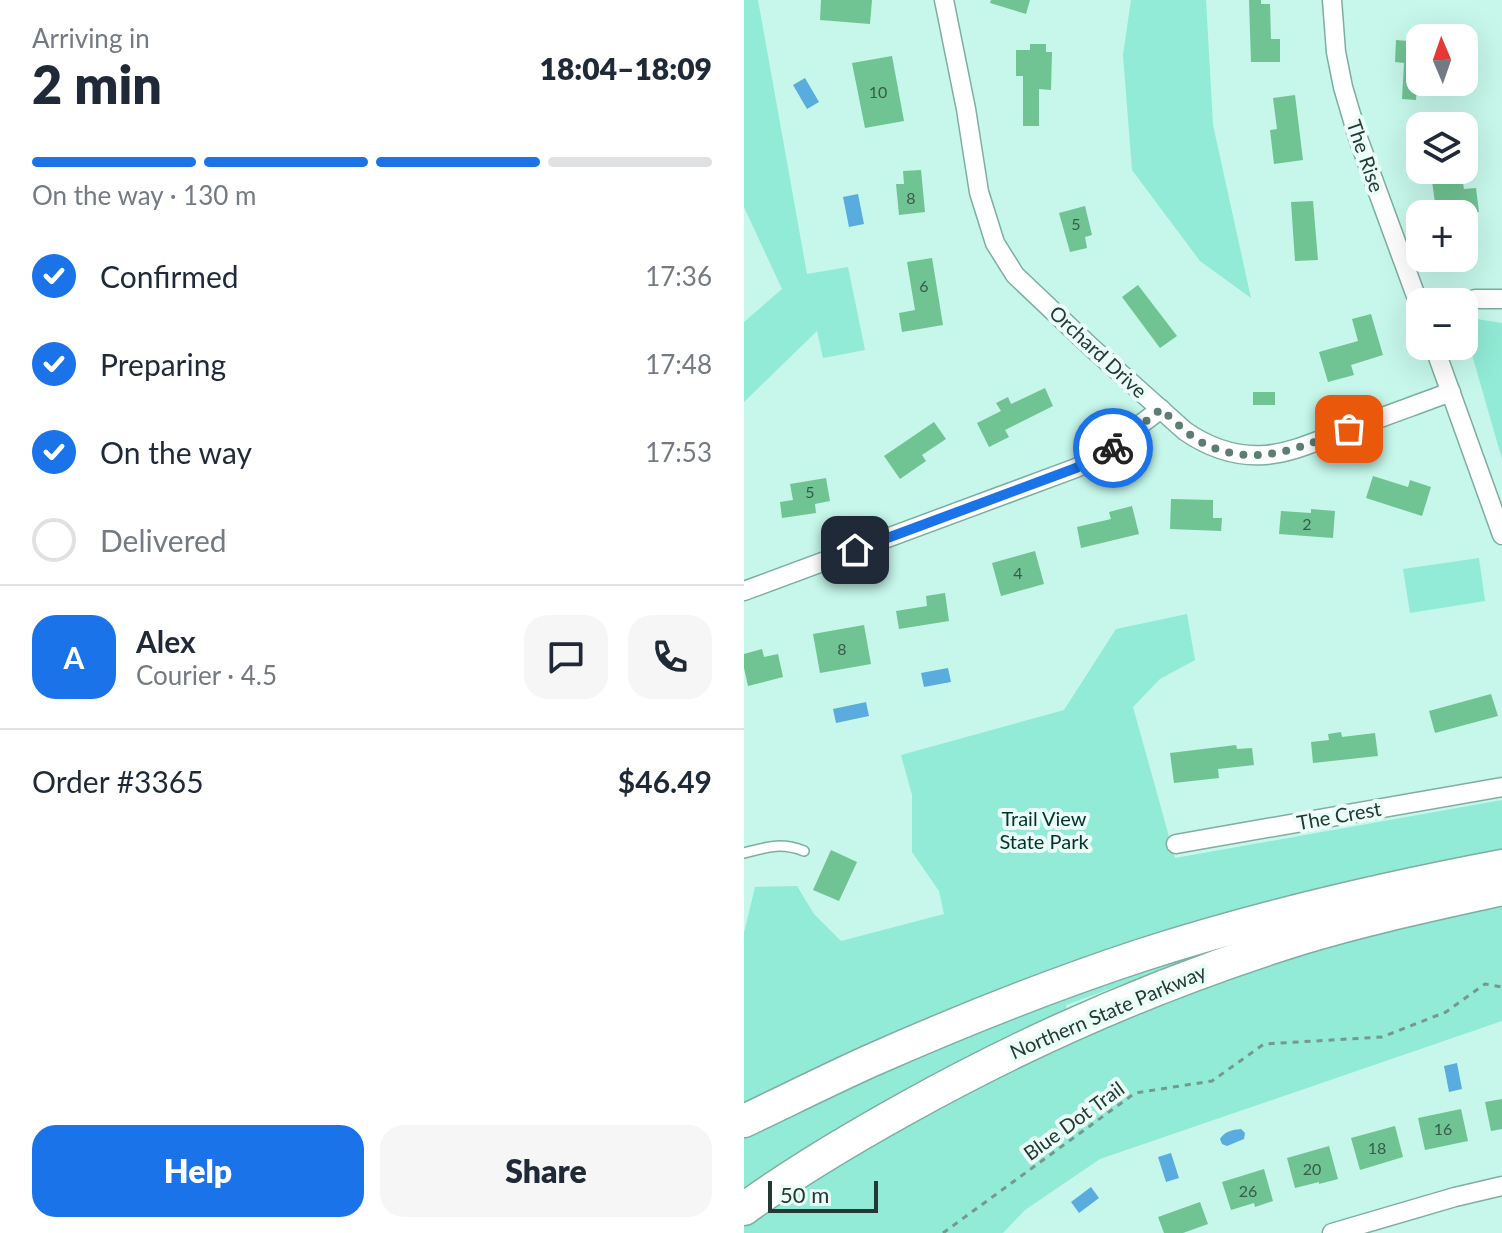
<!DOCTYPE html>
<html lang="en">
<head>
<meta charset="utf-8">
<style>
  :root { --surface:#fff; --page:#f6f6f7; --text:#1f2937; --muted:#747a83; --line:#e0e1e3; --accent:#1a73e8 }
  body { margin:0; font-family:Lato,sans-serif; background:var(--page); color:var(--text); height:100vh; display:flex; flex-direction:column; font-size:30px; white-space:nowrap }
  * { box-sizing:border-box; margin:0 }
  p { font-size:26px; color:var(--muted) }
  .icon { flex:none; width:44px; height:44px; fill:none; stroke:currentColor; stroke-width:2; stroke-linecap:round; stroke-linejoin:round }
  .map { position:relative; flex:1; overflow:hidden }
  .details { display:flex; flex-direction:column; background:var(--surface); width:744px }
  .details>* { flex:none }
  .needle { width:52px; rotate:358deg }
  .tools { position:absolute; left:662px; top:24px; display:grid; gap:16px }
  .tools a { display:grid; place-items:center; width:72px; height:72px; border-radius:16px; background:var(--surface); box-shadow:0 8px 32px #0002; font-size:40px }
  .scale { position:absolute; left:24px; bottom:20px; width:110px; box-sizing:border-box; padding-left:8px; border:4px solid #253934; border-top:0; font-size:22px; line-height:28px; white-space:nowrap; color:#253934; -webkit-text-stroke:6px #eafdf7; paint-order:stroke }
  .pin { position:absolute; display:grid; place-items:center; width:68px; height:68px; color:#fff; margin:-34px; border-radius:16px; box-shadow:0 4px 12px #0006 }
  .courier { position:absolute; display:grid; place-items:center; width:80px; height:80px; margin:-40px; border:6px solid #1a73e8; border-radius:50%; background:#fff; color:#222; box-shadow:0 2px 10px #0007 }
  .summary em { font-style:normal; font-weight:800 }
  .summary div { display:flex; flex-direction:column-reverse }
  .summary { display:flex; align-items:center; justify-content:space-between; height:136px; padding:0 32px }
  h1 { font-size:52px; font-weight:800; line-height:60px }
  .bar { display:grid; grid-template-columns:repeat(4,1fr); gap:12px 8px; align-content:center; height:96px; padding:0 32px }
  .bar i { height:10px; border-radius:6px; background:var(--line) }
  .bar .on { background:var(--accent) }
  .bar p { grid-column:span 4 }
  .line { display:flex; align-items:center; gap:20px; padding:0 32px; border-top:2px solid var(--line) }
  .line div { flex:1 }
  .round { display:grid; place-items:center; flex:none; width:84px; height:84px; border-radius:24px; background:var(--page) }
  ol { padding:0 32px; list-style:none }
  li { display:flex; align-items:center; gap:24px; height:88px }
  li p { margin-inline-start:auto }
  li .icon { padding:8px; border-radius:50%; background:var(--accent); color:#fff; stroke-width:4 }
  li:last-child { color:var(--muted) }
  li i { width:44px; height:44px; border:4px solid var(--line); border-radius:50% }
  .primary-button { display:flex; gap:16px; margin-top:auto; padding:16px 32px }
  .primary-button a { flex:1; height:92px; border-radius:24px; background:var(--accent); color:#fff; font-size:32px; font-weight:800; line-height:92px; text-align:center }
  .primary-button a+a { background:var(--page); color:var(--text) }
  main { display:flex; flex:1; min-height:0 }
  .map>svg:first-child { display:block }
</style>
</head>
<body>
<main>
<section class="details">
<div class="summary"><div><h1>2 min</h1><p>Arriving in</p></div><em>18:04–18:09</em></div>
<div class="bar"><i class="on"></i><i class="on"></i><i class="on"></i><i></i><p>On the way · 130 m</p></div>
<ol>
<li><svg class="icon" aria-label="check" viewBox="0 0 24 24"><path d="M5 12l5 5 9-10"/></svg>Confirmed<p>17:36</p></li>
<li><svg class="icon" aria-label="check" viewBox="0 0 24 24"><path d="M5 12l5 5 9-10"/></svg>Preparing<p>17:48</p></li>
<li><svg class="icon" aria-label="check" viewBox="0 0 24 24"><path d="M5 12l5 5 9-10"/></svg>On the way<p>17:53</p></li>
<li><i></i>Delivered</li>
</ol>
<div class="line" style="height:144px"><b class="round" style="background:var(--accent);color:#fff">A</b><div><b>Alex</b><p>Courier · 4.5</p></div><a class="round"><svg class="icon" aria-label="chat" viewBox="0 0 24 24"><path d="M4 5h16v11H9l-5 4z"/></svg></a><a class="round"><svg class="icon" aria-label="phone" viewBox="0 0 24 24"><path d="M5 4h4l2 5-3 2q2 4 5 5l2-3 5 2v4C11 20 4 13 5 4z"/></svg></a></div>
<div class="line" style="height:104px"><div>Order #3365</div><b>$46.49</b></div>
<div class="primary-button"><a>Help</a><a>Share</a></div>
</section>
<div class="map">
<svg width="758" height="1233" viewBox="0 0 758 1233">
  <rect width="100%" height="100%" fill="#c6f7ea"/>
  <g fill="#91ebd6">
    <polygon points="0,0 14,0 63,274 104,267 121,350 79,358 73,331 0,402 0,322 38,289 0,207"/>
    <polygon points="387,0 462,0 469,125 507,298 456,261 388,170 379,55"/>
    <polygon points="720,317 758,323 758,459 720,327"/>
    <polygon points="735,558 741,601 666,613 659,569"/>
    <polygon points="443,614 451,660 416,679 389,707 431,858 758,800 758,851 713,858 618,881 0,1110 0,933 11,887 53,886 70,914 97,941 200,914 195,891 168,852 168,795 157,755 320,710 372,629"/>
    <polygon points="758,897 758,1021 356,1159 281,1210 259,1233 0,1233 0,1222 159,1122 442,987"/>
    <polygon points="463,948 461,954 322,1005 323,1014 0,1196 0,1132 21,1121 317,997"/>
  </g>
  <g fill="#59acdd">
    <polygon points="61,78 75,102 63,109 49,85"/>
    <polygon points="114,194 120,224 105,227 99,197"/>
    <polygon points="204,668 207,682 180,687 177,673"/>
    <polygon points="122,702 125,716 92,723 89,709"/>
    <polygon points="713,1063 718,1089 705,1092 700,1066"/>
    <path d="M497,1129L501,1133L500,1139L483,1146L478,1144L476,1139C481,1131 488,1130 497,1129Z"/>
    <polygon points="427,1153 435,1178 422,1182 414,1157"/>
    <polygon points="347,1187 355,1198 335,1213 327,1202"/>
  </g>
  <g fill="#70c392">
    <polygon points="77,0 128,0 126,24 76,20"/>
    <polygon points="247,0 286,0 282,14 246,3"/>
    <polygon points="505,0 517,0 517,4 526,4 527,39 536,39 536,62 507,62"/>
    <polygon points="652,40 676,42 676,86 673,86 672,100 658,99 660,63 651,62"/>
    <polygon points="286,44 302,44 302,52 308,52 307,90 295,89 295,126 279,126 279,76 272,76 272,50 286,50"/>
    <polygon points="148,56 160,121 121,128 108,63"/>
    <polygon points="551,95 559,160 530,164 526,130 533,129 529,98"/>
    <polygon points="177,170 181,212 155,215 152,184 160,184 159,171"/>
    <polygon points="718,177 720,189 732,188 735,212 702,214 700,202 691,203 688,181"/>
    <polygon points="569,201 574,260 551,261 547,202"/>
    <polygon points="341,206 348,235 341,237 343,248 326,252 315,213"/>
    <polygon points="188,258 199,325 158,332 155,313 171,310 163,262"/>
    <polygon points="394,285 433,336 416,348 378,297"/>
    <polygon points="627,314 639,355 607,365 610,375 584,382 575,352 614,341 608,319"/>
    <polygon points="301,388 309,406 261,430 265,437 245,447 233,423 257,411 252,403 264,397 267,404"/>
    <rect x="509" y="392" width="22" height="13"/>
    <polygon points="190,422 202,439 178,455 182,461 156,479 140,456"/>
    <polygon points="629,476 664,487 666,480 687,487 678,516 622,498"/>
    <polygon points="82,478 86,501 71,504 72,513 38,518 36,502 49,500 46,484"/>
    <polygon points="427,499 469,500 469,518 478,518 477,531 426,529"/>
    <polygon points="388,506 395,534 337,548 333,527 367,519 365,512"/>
    <polygon points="567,509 591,511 589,538 535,534 537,511 567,513"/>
    <polygon points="291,551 300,584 257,596 248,563"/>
    <polygon points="201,593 205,621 155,629 152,611 183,606 182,596"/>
    <polygon points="120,625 127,664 76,673 69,634"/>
    <polygon points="18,649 20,657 34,654 39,677 4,686 0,668 0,654"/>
    <polygon points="747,694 754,716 691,733 685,711"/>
    <polygon points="597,732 598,737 631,733 634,756 569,763 567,742 585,740 584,734"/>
    <polygon points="492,745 493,749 508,748 510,765 474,769 475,778 430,783 426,753"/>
    <polygon points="87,850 113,862 95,901 69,890"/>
    <polygon points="758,1099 758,1129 747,1131 741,1102"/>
    <polygon points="717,1109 724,1141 681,1150 674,1118"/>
    <polygon points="651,1126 659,1157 616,1170 607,1138"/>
    <polygon points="585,1146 594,1179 575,1184 575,1182 551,1188 543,1158"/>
    <polygon points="520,1169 529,1201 511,1207 510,1203 487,1210 478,1182"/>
    <polygon points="456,1202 464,1224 439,1233 420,1233 414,1217"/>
  </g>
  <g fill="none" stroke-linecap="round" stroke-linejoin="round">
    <g stroke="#7eada1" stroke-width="12">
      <path id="lane" d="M0,853C23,847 37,842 60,851"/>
    </g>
    <g stroke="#7eada1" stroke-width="21">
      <g id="street">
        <path d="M200,0L222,109L235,192L251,243L271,275L348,348L441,431C464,447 492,457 521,455C547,453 573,441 597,432C634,419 671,405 707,392"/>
        <polyline points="588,0 592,52 599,87 614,138 676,307"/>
        <polyline points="720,303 731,299 758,299"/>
        <polyline points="690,346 758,535"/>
        <polyline points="0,591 332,468 372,447 393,427 417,409"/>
        <polyline points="432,844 758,787"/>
        <polyline points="588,1233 711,1197 758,1186"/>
      </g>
    </g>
    <g stroke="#7eada1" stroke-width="35">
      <g id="highway">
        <path d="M0,1121C42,1101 84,1080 126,1061C214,1022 307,985 398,955C516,917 637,889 758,866"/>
        <path d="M0,1209C51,1172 105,1140 159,1110C286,1039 419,981 558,938C624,918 691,904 758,889"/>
      </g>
    </g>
    <polyline stroke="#76988f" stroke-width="3" stroke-dasharray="6 6" stroke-linecap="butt" points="199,1233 391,1093 468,1081 520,1044 638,1037 702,1012 741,984 758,987"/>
    <use href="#lane" stroke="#fff" stroke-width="9"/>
    <use href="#street" stroke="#fff" stroke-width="18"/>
    <use href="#highway" stroke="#fff" stroke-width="32"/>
  </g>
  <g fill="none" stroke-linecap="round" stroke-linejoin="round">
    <path stroke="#5d7c74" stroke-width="8" stroke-dasharray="0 14.4" d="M369,448L417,409C429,420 441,432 455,441C507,470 555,448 605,429"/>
    <polyline stroke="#1a73e8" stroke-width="10" points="111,550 332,468 369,448"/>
  </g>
  <g text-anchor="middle" stroke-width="8" stroke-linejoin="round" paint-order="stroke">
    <g font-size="16" fill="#385c4c">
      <text x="134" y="98">10</text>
      <text x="167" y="204">8</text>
      <text x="332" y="230">5</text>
      <text x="180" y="292">6</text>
      <text x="66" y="498">5</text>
      <text x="563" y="530">2</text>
      <text x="274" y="579">4</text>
      <text x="98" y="655">8</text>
      <text x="699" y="1135">16</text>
      <text x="633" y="1154">18</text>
      <text x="568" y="1175">20</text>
      <text x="504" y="1197">26</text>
    </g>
    <g font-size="20" fill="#253934" stroke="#eafdf7">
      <text transform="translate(621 156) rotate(71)" y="7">The Rise</text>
      <text transform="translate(354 352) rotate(43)" y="7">Orchard Drive</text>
      <text transform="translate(595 816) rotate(-10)" y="7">The Crest</text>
      <text transform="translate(364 1012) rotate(-23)" y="7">Northern State Parkway</text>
      <text transform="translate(330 1121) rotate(-36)" y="7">Blue Dot Trail</text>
    </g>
    <g font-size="20" fill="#00332a" stroke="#eafdf7">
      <text x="300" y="826">Trail View<tspan x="300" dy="23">State Park</tspan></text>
    </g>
  </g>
</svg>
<div class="tools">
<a><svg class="needle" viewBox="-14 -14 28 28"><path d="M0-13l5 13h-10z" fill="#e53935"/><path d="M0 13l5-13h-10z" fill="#747a83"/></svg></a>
<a><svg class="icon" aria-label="layers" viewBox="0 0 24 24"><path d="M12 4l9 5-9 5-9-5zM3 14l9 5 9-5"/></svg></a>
<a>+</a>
<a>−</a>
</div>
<div class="scale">50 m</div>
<div class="pin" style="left:605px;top:429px;background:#ea580c"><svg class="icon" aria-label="bag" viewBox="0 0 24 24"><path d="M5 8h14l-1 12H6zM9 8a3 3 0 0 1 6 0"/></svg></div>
<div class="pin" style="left:111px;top:550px;background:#1f2937"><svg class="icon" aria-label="home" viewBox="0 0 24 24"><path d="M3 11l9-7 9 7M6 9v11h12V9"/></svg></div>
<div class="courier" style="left:369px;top:448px"><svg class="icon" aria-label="bike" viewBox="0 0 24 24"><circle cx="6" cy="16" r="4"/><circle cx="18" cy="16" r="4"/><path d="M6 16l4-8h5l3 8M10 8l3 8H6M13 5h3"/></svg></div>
</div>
</main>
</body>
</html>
